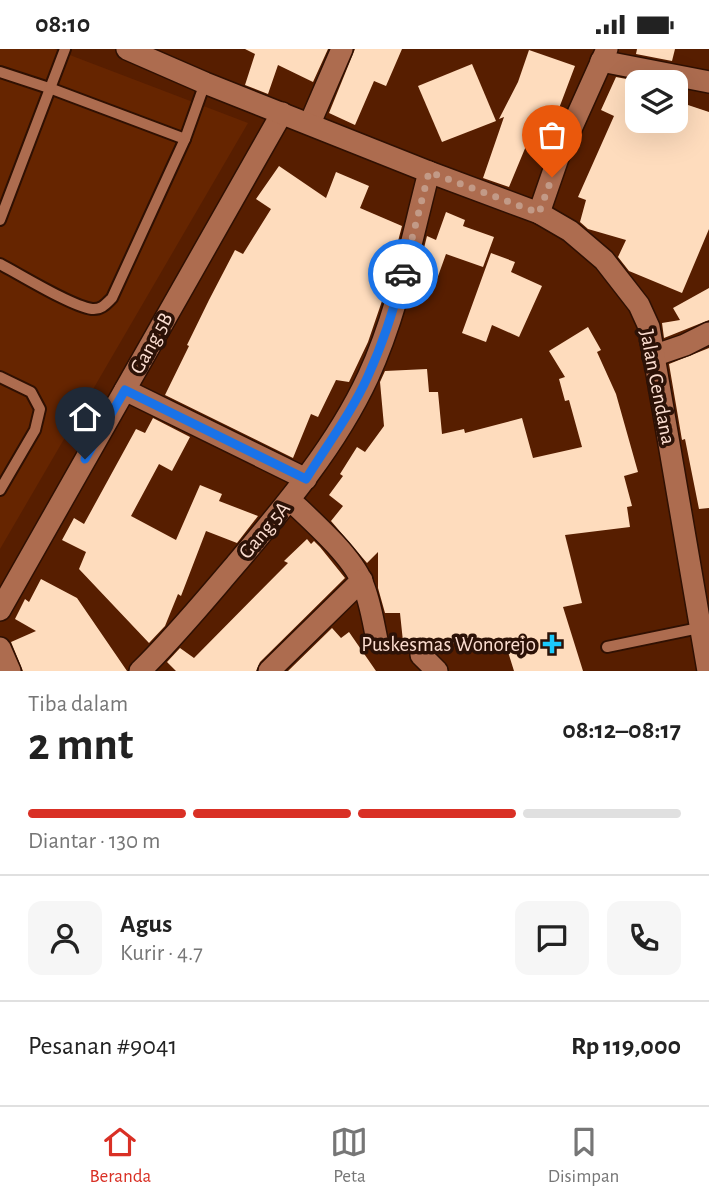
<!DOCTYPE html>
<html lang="id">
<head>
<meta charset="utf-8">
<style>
  :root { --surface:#fff; --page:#f6f6f6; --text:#222; --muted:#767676; --line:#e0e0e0; --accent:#d93025 }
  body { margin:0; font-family:"Alegreya Sans",sans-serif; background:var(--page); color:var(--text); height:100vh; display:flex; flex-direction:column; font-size:26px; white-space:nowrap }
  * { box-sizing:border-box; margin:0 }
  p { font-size:23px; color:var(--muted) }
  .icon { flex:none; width:38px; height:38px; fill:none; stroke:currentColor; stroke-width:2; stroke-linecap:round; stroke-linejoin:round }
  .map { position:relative; height:622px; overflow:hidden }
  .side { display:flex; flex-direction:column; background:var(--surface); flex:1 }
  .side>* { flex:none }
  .controls { position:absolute; left:625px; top:21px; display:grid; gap:14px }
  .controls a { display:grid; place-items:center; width:63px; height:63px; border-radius:14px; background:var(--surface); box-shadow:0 7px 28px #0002; font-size:35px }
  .pin { position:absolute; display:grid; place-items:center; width:60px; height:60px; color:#fff; margin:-72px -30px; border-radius:50% 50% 50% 0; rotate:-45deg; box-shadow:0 0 7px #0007 }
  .pin .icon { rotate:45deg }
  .courier { position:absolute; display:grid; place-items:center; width:70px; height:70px; margin:-35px; border:5px solid #1a73e8; border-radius:50%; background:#fff; color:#222; box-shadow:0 2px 9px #0007 }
  .headline em { font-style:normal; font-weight:600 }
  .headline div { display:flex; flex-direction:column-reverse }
  .headline { display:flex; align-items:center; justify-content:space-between; height:119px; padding:0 28px }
  h1 { font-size:46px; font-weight:600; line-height:52px }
  .bar { display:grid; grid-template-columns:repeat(4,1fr); gap:10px 7px; align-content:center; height:84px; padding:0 28px }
  .bar i { height:9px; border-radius:5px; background:var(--line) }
  .bar .current { background:var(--accent) }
  .bar p { grid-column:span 4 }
  .line { display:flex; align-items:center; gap:18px; padding:0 28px; border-top:2px solid var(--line) }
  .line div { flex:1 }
  .round { display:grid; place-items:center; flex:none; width:74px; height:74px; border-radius:14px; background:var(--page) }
  .status { display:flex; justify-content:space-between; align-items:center; height:49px; padding:0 35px; background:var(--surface); direction:ltr }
  .status svg { height:19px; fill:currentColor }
  .tab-bar { display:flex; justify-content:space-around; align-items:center; height:98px; border-top:2px solid var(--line); background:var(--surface); font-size:19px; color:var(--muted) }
  .tab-bar a { display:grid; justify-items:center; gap:4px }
  .tab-bar .current { color:var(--accent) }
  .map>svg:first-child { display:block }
</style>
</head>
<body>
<div class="status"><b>08:10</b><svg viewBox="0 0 49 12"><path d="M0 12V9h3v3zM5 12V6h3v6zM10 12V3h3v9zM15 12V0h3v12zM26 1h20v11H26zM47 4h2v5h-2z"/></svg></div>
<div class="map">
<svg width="709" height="622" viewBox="0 0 709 622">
  <rect width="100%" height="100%" fill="#571e00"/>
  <polygon fill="#662500" points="0,0 54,0 248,74 0,500"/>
  <g fill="#fedcbd">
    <polygon points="245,0 328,0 313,33 278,16 268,45 245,36 255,5"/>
    <polygon points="355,0 402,0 386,37 374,32 355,76 329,64"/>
    <polygon points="637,0 675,0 672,12 636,5"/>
    <polygon points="529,1 575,17 547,91 531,85 509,138 483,129 504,68 499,70 518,33"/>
    <polygon points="472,15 496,72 442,93 418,37"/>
    <polygon points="616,28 642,33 637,33 637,72 676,72 676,52 709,63 709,180 682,244 629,222 618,208 626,191 588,180 580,173 586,151 578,148 614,67 601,61"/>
    <polygon points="279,117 326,149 336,123 369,137 360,159 402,177 383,249 368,293 349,333 336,331 318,368 311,365 293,409 165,346 189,297 187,296 209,251 235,201 243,205 271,160 256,150"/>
    <polygon points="446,163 465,171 463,177 494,188 483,218 446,205 437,230 418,223 427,187 436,191"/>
    <polygon points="491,204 515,213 511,223 542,237 519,288 492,276 486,293 462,284"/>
    <polygon points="709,239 709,271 664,289 662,274 680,271 673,259"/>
    <polygon points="588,278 601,301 597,303 616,345 638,423 624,427 632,457 627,458 630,478 565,486 582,554 563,558 583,622 514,622 504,590 433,596 432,599 425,594 418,593 409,601 404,602 400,564 385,564 378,539 378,503 367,514 331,472 343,457 329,446 343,427 340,425 357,398 365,403 384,377 380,333 385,322 427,320 429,343 438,343 442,385 464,380 465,384 522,369 533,409 582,398 569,351 565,352 559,330 565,328 549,302"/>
    <polygon points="709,299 709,459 699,460 685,390 682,391 669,315"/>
    <polygon points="153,369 190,388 172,422 159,415 131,467 176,491 200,436 222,445 219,452 258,467 237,494 206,482 181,547 178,545 165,577 149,594 79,520 86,503 62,491 74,469 84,475 136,380 145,384"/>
    <polygon points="307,490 311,495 314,492 320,498 345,529 260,613 256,622 176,622 167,613 180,599 194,609 288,514 284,512"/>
    <polygon points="41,530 77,549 127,622 23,622 11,593 36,582 15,570 25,550 29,553"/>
    <polygon points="332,579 341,589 349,583 376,622 288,622"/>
  </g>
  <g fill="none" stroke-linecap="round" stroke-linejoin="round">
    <g stroke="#2f1002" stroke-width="14">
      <g id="service">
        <polyline points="0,23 52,40 185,90"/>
        <polyline points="0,171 65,0"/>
        <path d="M0,215C21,226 71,257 92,260C101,261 106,255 112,249L185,90L205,34"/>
        <polyline points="0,328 31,343 40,360 35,381 0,441"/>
        <polyline points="607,598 699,579"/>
      </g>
    </g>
    <g stroke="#2f1002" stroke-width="24">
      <g id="minor">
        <polyline points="601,12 709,33"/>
        <polyline points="310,74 342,0"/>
        <polyline points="653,307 685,296 709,284"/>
        <polyline points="125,341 306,430"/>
        <path d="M290,451C311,471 351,506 362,533C370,551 373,572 377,591"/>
        <polyline points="0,561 282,64"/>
        <polyline points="0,599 10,622"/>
        <polyline points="421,606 437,622"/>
        <path d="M140,622C174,589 205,551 236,515C285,457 336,397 368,328C398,263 411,192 429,123"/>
        <polyline points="269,622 362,531"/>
      </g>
    </g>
    <g stroke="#2f1002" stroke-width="24">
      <g id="tertiary">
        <polyline points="127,0 205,34 429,123 539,164 570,182 604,211 639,256 649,278 708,622"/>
        <polyline points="539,164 558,109 607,0"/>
      </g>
    </g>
    <use href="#service" stroke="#ad6c4f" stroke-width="10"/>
    <use href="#minor" stroke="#ad6c4f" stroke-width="21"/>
    <use href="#tertiary" stroke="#ad6c4f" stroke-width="21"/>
  </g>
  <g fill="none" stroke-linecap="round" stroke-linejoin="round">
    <polyline stroke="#c29a87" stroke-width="7" stroke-dasharray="0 12.6" points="403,225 429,123 539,164 552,128"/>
    <path stroke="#1a73e8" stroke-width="9" d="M85,410L125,341L306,430C327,396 352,363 368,327C383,294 394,260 403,225"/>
  </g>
  <path fill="#1bcafc" stroke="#2c1207" stroke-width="2.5" d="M548.5 584.5h7v7h7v7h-7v7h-7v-7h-7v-7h7z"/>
  <g text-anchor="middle" stroke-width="7" stroke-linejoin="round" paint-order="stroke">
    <g font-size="21" fill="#fbddd0" stroke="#2c1207">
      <text transform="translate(151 294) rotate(-61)" y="7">Gang 5B</text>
      <text transform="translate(658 338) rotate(79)" y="7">Jalan Cendana</text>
      <text transform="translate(264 481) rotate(-50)" y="7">Gang 5A</text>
    </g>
    <g font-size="21" fill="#fbddd0" stroke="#2c1207" text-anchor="end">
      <text x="536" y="602">Puskesmas Wonorejo</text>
    </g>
  </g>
</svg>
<div class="controls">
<a><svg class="icon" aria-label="layers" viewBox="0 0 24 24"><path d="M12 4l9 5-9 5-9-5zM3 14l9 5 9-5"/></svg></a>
</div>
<div class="pin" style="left:552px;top:128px;background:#ea580c"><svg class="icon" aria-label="bag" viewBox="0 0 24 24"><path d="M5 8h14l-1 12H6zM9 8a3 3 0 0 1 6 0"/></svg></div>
<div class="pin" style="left:85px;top:410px;background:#1f2937"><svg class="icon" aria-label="home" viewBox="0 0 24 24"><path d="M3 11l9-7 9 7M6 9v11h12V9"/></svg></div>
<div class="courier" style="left:403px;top:225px"><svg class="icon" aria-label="car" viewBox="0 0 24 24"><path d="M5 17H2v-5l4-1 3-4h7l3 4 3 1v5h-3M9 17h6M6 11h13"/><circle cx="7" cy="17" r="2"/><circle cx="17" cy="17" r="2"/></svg></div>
</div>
<section class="side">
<div class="headline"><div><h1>2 mnt</h1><p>Tiba dalam</p></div><em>08:12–08:17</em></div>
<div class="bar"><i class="current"></i><i class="current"></i><i class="current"></i><i></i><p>Diantar · 130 m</p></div>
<div class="line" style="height:126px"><a class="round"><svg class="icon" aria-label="person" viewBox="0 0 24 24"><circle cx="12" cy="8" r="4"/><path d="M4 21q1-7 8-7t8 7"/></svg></a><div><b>Agus</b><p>Kurir · 4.7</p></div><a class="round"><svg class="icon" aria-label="chat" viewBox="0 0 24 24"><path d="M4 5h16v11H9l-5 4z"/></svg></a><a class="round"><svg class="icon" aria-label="phone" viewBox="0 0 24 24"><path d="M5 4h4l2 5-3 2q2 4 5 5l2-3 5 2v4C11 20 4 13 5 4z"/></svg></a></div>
<div class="line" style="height:91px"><div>Pesanan #9041</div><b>Rp 119,000</b></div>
</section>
<nav class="tab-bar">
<a class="current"><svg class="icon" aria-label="home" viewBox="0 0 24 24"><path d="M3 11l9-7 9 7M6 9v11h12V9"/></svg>Beranda</a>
<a><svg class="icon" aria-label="map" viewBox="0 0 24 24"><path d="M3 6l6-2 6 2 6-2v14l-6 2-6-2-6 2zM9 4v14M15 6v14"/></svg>Peta</a>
<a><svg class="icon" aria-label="saved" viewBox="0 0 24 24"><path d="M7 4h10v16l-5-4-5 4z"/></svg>Disimpan</a>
</nav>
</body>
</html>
